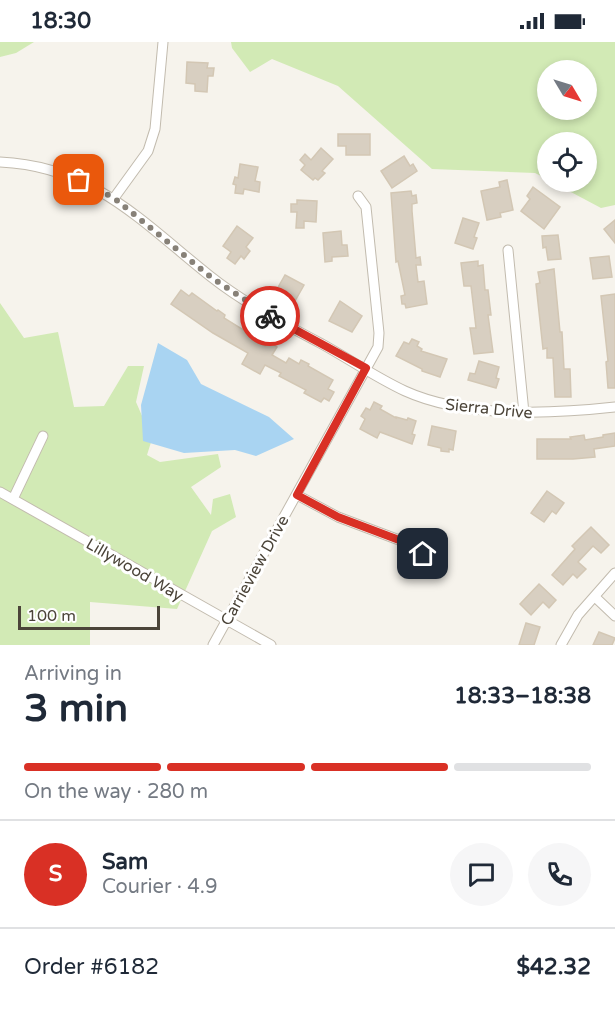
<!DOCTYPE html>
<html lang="en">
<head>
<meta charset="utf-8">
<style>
  :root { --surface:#fff; --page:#f6f6f7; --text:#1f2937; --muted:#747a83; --line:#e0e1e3; --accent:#d93025 }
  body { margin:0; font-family:"Varela Round",sans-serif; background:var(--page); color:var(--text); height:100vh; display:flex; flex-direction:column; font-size:22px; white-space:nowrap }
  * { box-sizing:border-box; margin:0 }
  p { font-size:20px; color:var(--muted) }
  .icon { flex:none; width:33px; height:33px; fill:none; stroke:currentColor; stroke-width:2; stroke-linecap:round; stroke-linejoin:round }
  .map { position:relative; height:603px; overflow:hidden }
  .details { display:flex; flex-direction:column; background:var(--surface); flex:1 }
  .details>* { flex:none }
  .needle { width:39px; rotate:128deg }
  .fabs { position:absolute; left:537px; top:18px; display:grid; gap:12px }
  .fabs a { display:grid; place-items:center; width:60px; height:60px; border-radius:50%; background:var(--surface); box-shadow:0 3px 9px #0003; font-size:30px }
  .scale { position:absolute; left:18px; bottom:15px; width:142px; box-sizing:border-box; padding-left:6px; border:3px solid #4b4439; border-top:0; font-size:16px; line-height:21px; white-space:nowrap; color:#4b4439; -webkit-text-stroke:4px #fff; paint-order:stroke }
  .pin { position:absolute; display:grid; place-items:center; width:51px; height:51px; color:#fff; margin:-26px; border-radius:12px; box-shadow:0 3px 9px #0006 }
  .courier { position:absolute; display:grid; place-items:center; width:60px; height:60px; margin:-30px; border:4px solid #d93025; border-radius:50%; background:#fff; color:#222; box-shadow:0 2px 8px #0007 }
  .head em { font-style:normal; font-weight:800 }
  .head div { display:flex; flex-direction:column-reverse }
  .head { display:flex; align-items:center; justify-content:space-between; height:102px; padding:0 24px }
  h1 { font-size:39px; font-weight:800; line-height:45px }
  .bar { display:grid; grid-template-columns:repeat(4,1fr); gap:9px 6px; align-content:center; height:72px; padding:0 24px }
  .bar i { height:8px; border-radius:4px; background:var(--line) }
  .bar .selected { background:var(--accent) }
  .bar p { grid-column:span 4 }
  .line { display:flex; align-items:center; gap:15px; padding:0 24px; border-top:2px solid var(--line) }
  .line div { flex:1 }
  .round { display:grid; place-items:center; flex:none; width:63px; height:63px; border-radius:32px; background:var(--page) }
  .status { display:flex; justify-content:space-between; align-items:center; height:42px; padding:0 30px; background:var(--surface); direction:ltr }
  .status svg { height:16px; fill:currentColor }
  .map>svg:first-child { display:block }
</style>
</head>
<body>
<div class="status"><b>18:30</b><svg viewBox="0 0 49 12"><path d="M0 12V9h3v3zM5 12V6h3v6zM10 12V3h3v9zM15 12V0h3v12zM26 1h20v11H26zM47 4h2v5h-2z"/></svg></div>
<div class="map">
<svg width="615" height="603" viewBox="0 0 615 603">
  <rect width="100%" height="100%" fill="#f6f3ec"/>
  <g fill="#d2eab5" fill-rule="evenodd">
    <polygon points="0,0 34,0 16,11 0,15"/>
    <path d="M231,0H615V163L601,166L552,140H586V100H548L547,137L535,131L432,127L338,44L272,17L250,30L232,6ZM586,28V68H548V28Z"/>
    <polygon points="0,261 24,296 58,290 74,365 104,364 128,324 144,324 136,360 152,397 147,413 160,420 218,412 221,425 191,445 211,473 213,457 230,452 236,475 212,489 177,567 90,560 90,603 0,603"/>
  </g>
  <polygon fill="#a9d4f2" points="158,301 187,318 201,342 269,375 294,397 256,414 235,408 184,411 143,399 141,363"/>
  <g fill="#d8cfc1" stroke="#d3c7b4" stroke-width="1.5">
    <polygon points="187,20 208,21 207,26 214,26 213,34 208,34 207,50 195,49 195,42 186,41"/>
    <polygon points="338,92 370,92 370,113 346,113 346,104 338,104"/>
    <polygon points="321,106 333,117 322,129 325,131 318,138 315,136 313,138 301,128 305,123 300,118 305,112 311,118"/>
    <polygon points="404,114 410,124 413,122 417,129 392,146 381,129"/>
    <polygon points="240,122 258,125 255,139 260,140 259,150 244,147 243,152 235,151 236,143 233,142 235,135 238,136"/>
    <polygon points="507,138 513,168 500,171 501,175 487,178 481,149 500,145 499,140"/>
    <polygon points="533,145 560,165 544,187 521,169 530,157 527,154"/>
    <polygon points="411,149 412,154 416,153 417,161 412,162 412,169 416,216 420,215 421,223 416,223 418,240 424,239 427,262 406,266 405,262 402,262 401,254 405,253 398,219 396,220 391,151"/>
    <polygon points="297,158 317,159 316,180 304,179 304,186 296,186 297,170 291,170 291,162 297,162"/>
    <polygon points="463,176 479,181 474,195 477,196 473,207 455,201"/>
    <polygon points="615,178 615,201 604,187"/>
    <polygon points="237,184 253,196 246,205 250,209 244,217 241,214 235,222 227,216 231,210 223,204"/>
    <polygon points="341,189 342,203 347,203 348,214 332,215 332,219 325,220 323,191"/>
    <polygon points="558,193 561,217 548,218 546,205 543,206 542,194"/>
    <polygon points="609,214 612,235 593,237 590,216"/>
    <polygon points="478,219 478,224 483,223 485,248 488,248 491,273 488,273 493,310 474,312 470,286 476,286 471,244 464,244 461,221"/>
    <polygon points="554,227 560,290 562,290 564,327 570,327 571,355 555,355 553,316 547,316 547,306 543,307 536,242 540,241 538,230"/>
    <polygon points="285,233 304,243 295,259 276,249"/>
    <polygon points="181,248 189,254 192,251 217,269 218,268 225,273 224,276 250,292 249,294 265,304 267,299 277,305 272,313 286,321 289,316 299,322 301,318 309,322 308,324 333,338 328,347 334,350 329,359 324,356 321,360 304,351 306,348 279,334 281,331 265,323 260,332 242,322 248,311 213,291 171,262"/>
    <polygon points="615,252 615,346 608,346 606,320 608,319 601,254"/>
    <polygon points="340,259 362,274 352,290 329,279"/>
    <polygon points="412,297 419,300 417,304 422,307 421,309 447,317 440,335 422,329 422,327 396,314 404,300 409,302"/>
    <polygon points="479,319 499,325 496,336 499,337 496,346 468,338 470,331 475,332"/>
    <polygon points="374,360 382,364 380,367 396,376 396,375 407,378 408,376 416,379 412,392 415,393 412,402 380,390 377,396 360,387 365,377 361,374 366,366 370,368"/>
    <polygon points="432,384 456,389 453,408 449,407 449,410 441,409 441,406 428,403"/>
    <polygon points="615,391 615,404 594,407 595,415 573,417 537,417 537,397 571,397 570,395 584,393 585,398 603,395 603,393"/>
    <polygon points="547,449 564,461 556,472 552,469 544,480 531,471"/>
    <polygon points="591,485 609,503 601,511 593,504 578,520 586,527 577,536 573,532 563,543 552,533 575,507 572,504"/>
    <polygon points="539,542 556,558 549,566 543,560 531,573 520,562"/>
    <polygon points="526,581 540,585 534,603 519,603"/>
    <polygon points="599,590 615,596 612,603 593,603"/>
  </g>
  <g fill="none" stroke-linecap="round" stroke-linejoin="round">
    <g stroke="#c2bbae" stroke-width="11">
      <g id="street">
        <path d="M0,120C93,124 142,180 210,234C244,261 284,282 322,302C349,317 377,336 405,349C464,376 552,372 615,365"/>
        <polyline points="114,156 148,109 155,87 163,0"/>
        <polyline points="508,208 524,371"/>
        <polyline points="0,450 271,603"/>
        <polyline points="297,453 338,475 407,501 423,512"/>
        <polyline points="13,457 43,394"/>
        <polyline points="595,555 615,574"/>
        <polyline points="213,603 378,305 379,291 366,165 358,154"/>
        <polyline points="561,603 578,573 615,531"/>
      </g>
    </g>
    <use href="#street" stroke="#fff" stroke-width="9"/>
  </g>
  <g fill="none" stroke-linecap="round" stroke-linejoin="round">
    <polyline stroke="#878178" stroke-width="6" stroke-dasharray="0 10.8" points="79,138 114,156 212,236 270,274"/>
    <polyline stroke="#d93025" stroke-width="8" points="270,274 366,326 297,453 338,475 407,501 423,512"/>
  </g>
  <g text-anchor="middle" stroke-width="6" stroke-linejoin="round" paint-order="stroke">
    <g font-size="16" fill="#4b4439" stroke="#fff">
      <text transform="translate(489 366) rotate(6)" y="6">Sierra Drive</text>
      <text transform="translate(135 527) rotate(30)" y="6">Lillywood Way</text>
      <text transform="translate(254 528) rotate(-61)" y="6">Carrieview Drive</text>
    </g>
  </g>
</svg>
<div class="fabs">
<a><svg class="needle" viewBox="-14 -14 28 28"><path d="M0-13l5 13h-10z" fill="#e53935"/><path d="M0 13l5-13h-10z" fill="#747a83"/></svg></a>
<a><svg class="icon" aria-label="locate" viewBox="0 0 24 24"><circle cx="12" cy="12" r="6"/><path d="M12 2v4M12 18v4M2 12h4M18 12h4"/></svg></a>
</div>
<div class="scale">100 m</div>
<div class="pin" style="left:79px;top:138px;background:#ea580c"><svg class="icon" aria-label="bag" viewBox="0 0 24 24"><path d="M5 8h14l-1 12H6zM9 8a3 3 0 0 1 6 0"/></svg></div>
<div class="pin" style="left:423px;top:512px;background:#1f2937"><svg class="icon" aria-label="home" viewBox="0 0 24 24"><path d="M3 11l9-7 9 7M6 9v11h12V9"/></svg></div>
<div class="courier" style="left:270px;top:274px"><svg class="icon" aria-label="bike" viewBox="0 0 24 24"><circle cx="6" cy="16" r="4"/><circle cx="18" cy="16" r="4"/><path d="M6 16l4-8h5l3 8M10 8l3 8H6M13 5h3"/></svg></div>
</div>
<section class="details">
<div class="head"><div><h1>3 min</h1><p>Arriving in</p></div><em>18:33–18:38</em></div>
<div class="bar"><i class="selected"></i><i class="selected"></i><i class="selected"></i><i></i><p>On the way · 280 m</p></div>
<div class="line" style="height:108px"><b class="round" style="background:var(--accent);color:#fff">S</b><div><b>Sam</b><p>Courier · 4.9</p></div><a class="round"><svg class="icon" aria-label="chat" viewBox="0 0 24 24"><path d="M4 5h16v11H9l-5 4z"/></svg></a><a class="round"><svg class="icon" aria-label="phone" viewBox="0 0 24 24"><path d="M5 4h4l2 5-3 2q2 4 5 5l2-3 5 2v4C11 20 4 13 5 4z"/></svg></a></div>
<div class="line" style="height:78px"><div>Order #6182</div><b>$42.32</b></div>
</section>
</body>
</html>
